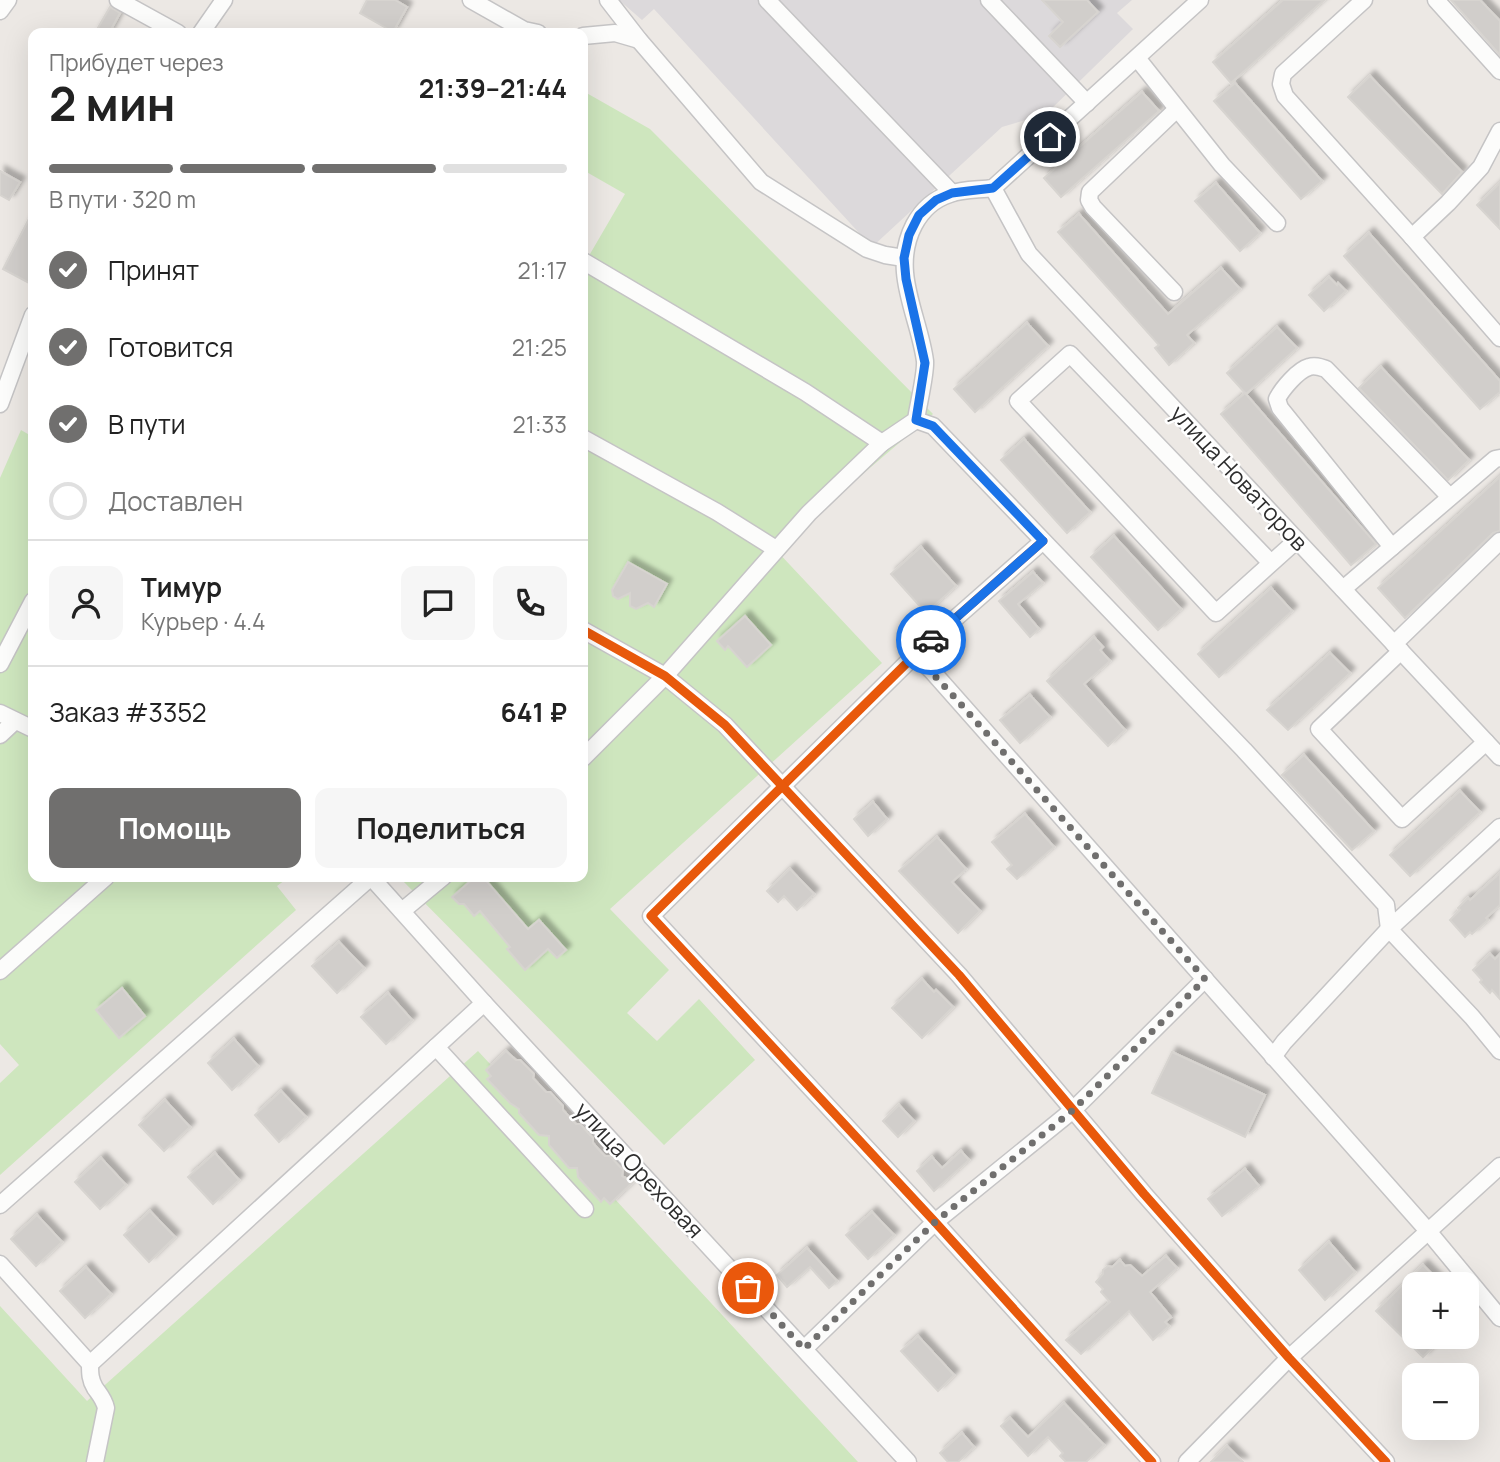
<!DOCTYPE html>
<html lang="ru">
<head>
<meta charset="utf-8">
<style>
  :root { --surface:#fff; --page:#f6f6f6; --text:#222; --muted:#767676; --line:#e0e0e0; --accent:#706f6e }
  body { margin:0; font-family:Manrope,sans-serif; background:var(--page); color:var(--text); height:100vh; display:flex; flex-direction:column; font-size:26px; white-space:nowrap }
  * { box-sizing:border-box; margin:0 }
  p { font-size:23px; color:var(--muted) }
  .icon { flex:none; width:38px; height:38px; fill:none; stroke:currentColor; stroke-width:2; stroke-linecap:round; stroke-linejoin:round }
  .map { position:relative; flex:1; overflow:hidden }
  .drawer { position:absolute; left:28px; top:28px; width:560px; height:854px; display:flex; flex-direction:column; background:var(--surface); border-radius:14px; box-shadow:0 7px 28px #0002 }
  .drawer>* { flex:none }
  .buttons { position:absolute; left:1402px; top:1272px; display:grid; gap:14px }
  .buttons a { display:grid; place-items:center; width:77px; height:77px; border-radius:14px; background:var(--surface); box-shadow:0 7px 28px #0002; font-size:35px }
  .pin { position:absolute; display:grid; place-items:center; width:60px; height:60px; color:#fff; margin:-30px; border:4px solid #fff; border-radius:50%; box-shadow:0 2px 7px #0007 }
  .courier { position:absolute; display:grid; place-items:center; width:70px; height:70px; margin:-35px; border:5px solid #1a73e8; border-radius:50%; background:#fff; color:#222; box-shadow:0 2px 9px #0007 }
  .overview em { font-style:normal; font-weight:700 }
  .overview div { display:flex; flex-direction:column-reverse }
  .overview { display:flex; align-items:center; justify-content:space-between; height:119px; padding:0 21px }
  h1 { font-size:46px; font-weight:700; line-height:52px }
  .bar { display:grid; grid-template-columns:repeat(4,1fr); gap:10px 7px; align-content:center; height:84px; padding:0 21px }
  .bar i { height:9px; border-radius:5px; background:var(--line) }
  .bar .active { background:var(--accent) }
  .bar p { grid-column:span 4 }
  .line { display:flex; align-items:center; gap:18px; padding:0 21px; border-top:2px solid var(--line) }
  .line div { flex:1 }
  .round { display:grid; place-items:center; flex:none; width:74px; height:74px; border-radius:14px; background:var(--page) }
  ol { padding:0 21px; list-style:none }
  li { display:flex; align-items:center; gap:21px; height:77px }
  li p { margin-inline-start:auto }
  li .icon { padding:7px; border-radius:50%; background:var(--accent); color:#fff; stroke-width:4 }
  li:last-child { color:var(--muted) }
  li i { width:38px; height:38px; border:4px solid var(--line); border-radius:50% }
  .button { display:flex; gap:14px; margin-top:auto; padding:14px 21px }
  .button a { flex:1; height:80px; border-radius:14px; background:var(--accent); color:#fff; font-size:28px; font-weight:700; line-height:80px; text-align:center }
  .button a+a { background:var(--page); color:var(--text) }
  .map>svg:first-child { display:block }
</style>
</head>
<body>
<div class="map">
<svg width="1500" height="1462" viewBox="0 0 1500 1462">
  <defs>
    <filter id="shadow"><feDropShadow dx="5" dy="-5" stdDeviation="2" flood-color="#0004"/></filter>
  </defs>
  <rect width="100%" height="100%" fill="#ece8e4"/>
  <polygon fill="#dcd9db" points="619,0 1132,0 1117,13 1133,29 1046,114 1002,127 872,247 654,9 642,20"/>
  <g fill="#cee6be">
    <polygon points="583,91 650,129 933,414 775,549 882,663 610,909 669,970 627,1013 657,1041 699,999 755,1060 664,1145 399,877 583,877 583,266 625,194 583,170"/>
    <polygon points="21,430 33,437 33,877 289,877 277,886 296,910 0,1175 0,1083 19,1065 0,1044 0,478"/>
    <polygon points="478,1051 858,1462 0,1462 0,1306 87,1401"/>
  </g>
  <g fill="#d1cecb" stroke="#d7d4d0" stroke-width="2" filter="url(#shadow)">
    <polygon points="367,0 395,0 407,7 393,32 360,13"/>
    <polygon points="1042,0 1087,0 1098,12 1060,47 1049,36 1063,22"/>
    <polygon points="1283,0 1324,0 1231,83 1213,62"/>
    <polygon points="1451,0 1480,0 1500,21 1500,55"/>
    <polygon points="110,7 120,13 109,33 95,33"/>
    <polygon points="1370,76 1462,172 1442,194 1348,97"/>
    <polygon points="1235,83 1322,181 1301,199 1214,101"/>
    <polygon points="1142,92 1159,111 1061,197 1044,178"/>
    <polygon points="0,171 20,182 9,200 0,195"/>
    <polygon points="1216,183 1260,233 1240,251 1195,201"/>
    <polygon points="1500,183 1500,229 1477,205"/>
    <polygon points="33,211 33,285 3,269"/>
    <polygon points="1079,214 1168,314 1221,268 1240,289 1187,335 1194,343 1169,365 1155,348 1159,345 1058,232"/>
    <polygon points="1369,233 1500,381 1500,392 1480,409 1344,256"/>
    <polygon points="1329,277 1337,285 1338,283 1346,291 1324,311 1309,295"/>
    <polygon points="1027,323 1048,346 975,412 954,389"/>
    <polygon points="1277,327 1297,348 1246,394 1227,373"/>
    <polygon points="1381,367 1469,460 1448,480 1359,388"/>
    <polygon points="1245,393 1376,544 1351,565 1221,414"/>
    <polygon points="1024,439 1090,512 1067,533 1001,460"/>
    <polygon points="1500,477 1500,531 1493,533 1405,618 1378,588"/>
    <polygon points="1114,536 1181,609 1158,630 1091,557"/>
    <polygon points="921,547 956,586 926,613 891,574"/>
    <polygon points="628,562 667,584 654,607 648,603 636,609 630,606 630,593 618,599 613,596 612,590"/>
    <polygon points="1033,572 1043,583 1018,604 1039,629 1030,637 999,601"/>
    <polygon points="1271,588 1292,611 1219,677 1198,654"/>
    <polygon points="745,616 771,645 747,667 728,646 725,650 717,641"/>
    <polygon points="1094,637 1103,647 1100,650 1110,661 1084,684 1125,730 1108,746 1047,681"/>
    <polygon points="1330,653 1350,673 1288,730 1267,710"/>
    <polygon points="1030,695 1050,717 1020,743 1000,720"/>
    <polygon points="1304,755 1374,831 1352,850 1282,775"/>
    <polygon points="1460,791 1480,812 1410,876 1390,855"/>
    <polygon points="873,802 887,819 868,836 854,819"/>
    <polygon points="1025,814 1054,847 1017,879 1007,869 1012,865 992,842"/>
    <polygon points="937,837 966,869 952,882 980,911 958,933 899,871"/>
    <polygon points="790,869 814,894 797,910 784,896 778,902 767,891"/>
    <polygon points="1500,873 1500,905 1486,918 1488,920 1472,934 1470,932 1465,937 1450,920 1460,910 1458,908 1468,898 1470,900"/>
    <polygon points="475,877 483,877 528,929 539,920 566,950 557,958 548,949 525,970 507,949 510,947 480,911 474,916 464,904 459,904 452,897"/>
    <polygon points="339,942 364,968 337,993 312,966"/>
    <polygon points="1490,954 1495,959 1500,954 1500,999 1492,990 1490,993 1480,982 1482,980 1473,970"/>
    <polygon points="922,979 934,992 936,990 953,1007 922,1038 892,1008"/>
    <polygon points="122,988 145,1016 119,1038 96,1010"/>
    <polygon points="388,993 412,1020 386,1044 361,1017"/>
    <polygon points="234,1039 258,1066 232,1090 208,1063"/>
    <polygon points="506,1051 516,1060 520,1060 534,1074 533,1078 546,1092 550,1092 563,1106 563,1110 576,1124 580,1124 593,1138 593,1143 601,1152 605,1156 610,1156 623,1170 622,1176 633,1182 610,1204 604,1198 601,1202 578,1177 577,1168 569,1168 549,1145 549,1136 539,1135 519,1113 519,1109 510,1103 487,1079 491,1076 486,1070"/>
    <polygon points="1172,1052 1265,1095 1245,1137 1152,1093"/>
    <polygon points="281,1091 306,1117 279,1142 255,1115"/>
    <polygon points="165,1100 190,1127 164,1151 139,1125"/>
    <polygon points="899,1105 914,1121 898,1137 883,1121"/>
    <polygon points="961,1151 969,1160 934,1191 917,1171 932,1157 942,1168"/>
    <polygon points="215,1153 239,1180 213,1204 188,1177"/>
    <polygon points="101,1158 126,1185 100,1209 75,1182"/>
    <polygon points="1245,1169 1259,1186 1222,1216 1208,1199"/>
    <polygon points="150,1211 175,1237 149,1262 124,1235"/>
    <polygon points="872,1212 894,1235 868,1259 846,1235"/>
    <polygon points="37,1215 62,1242 36,1266 11,1239"/>
    <polygon points="1329,1242 1355,1272 1325,1300 1299,1270"/>
    <polygon points="807,1248 837,1281 829,1288 810,1267 787,1287 777,1275"/>
    <polygon points="1166,1256 1177,1268 1150,1292 1171,1317 1165,1322 1169,1326 1153,1340 1129,1311 1081,1354 1066,1340 1110,1302 1101,1292 1103,1289 1096,1282 1103,1274 1103,1270 1108,1266 1112,1267 1120,1260 1125,1266 1130,1265 1142,1276"/>
    <polygon points="1423,1265 1442,1284 1414,1284 1414,1337 1443,1337 1423,1357 1376,1311"/>
    <polygon points="86,1267 111,1294 85,1318 60,1291"/>
    <polygon points="918,1336 954,1375 938,1391 901,1351"/>
    <polygon points="1064,1403 1104,1445 1086,1462 1066,1462 1060,1456 1063,1453 1048,1437 1028,1456 1001,1426 1010,1418 1028,1437"/>
    <polygon points="962,1433 974,1447 958,1462 948,1462 940,1453"/>
    <polygon points="1227,1446 1243,1462 1211,1462"/>
  </g>
  <g fill="none" stroke-linecap="round" stroke-linejoin="round">
    <g stroke="#c5c4c5" stroke-width="19">
      <g id="minor">
        <polyline points="118,0 178,33"/>
        <polyline points="471,0 524,30 538,33"/>
        <polyline points="608,0 639,40 761,182 867,249 885,255 904,258"/>
        <polyline points="767,0 952,193"/>
        <polyline points="989,0 1087,103"/>
        <polyline points="1364,0 1283,74 1281,84 1285,96 1412,237 1500,338"/>
        <polyline points="1436,0 1500,71"/>
        <polyline points="0,11 8,0"/>
        <polyline points="201,33 224,0"/>
        <polyline points="583,36 615,33 639,40"/>
        <polyline points="1137,58 1222,165 1277,223"/>
        <polyline points="993,188 1029,254 1500,757"/>
        <polyline points="1412,237 1448,203 1481,167 1500,131"/>
        <polyline points="583,261 805,392 882,443"/>
        <polyline points="1174,292 1093,207 1089,200 1090,192 1177,109"/>
        <polyline points="0,404 33,315"/>
        <polyline points="916,420 933,426 1244,750 1386,905 1389,929 1472,1017 1500,1051"/>
        <polyline points="583,438 717,512 776,549"/>
        <polyline points="1043,541 924,646 651,916 935,1222 1152,1462"/>
        <path d="M1392,547L1280,408L1277,399C1282,389 1298,370 1309,367C1315,365 1320,367 1326,369L1450,497"/>
        <polyline points="1271,563 1070,354 1018,401 1216,613 1297,540"/>
        <polyline points="1343,589 1495,459 1500,458"/>
        <polyline points="583,630 665,676 725,725 959,975 1144,1194 1289,1358 1386,1462"/>
        <polyline points="1394,644 1500,541"/>
        <polyline points="1401,651 1319,729 1402,819 1486,742"/>
        <polyline points="915,655 931,670 1428,1231 1500,1318"/>
        <polyline points="0,664 33,601"/>
        <polyline points="0,713 33,729"/>
        <polyline points="0,735 15,721"/>
        <path d="M583,758L665,676L809,513L882,443L916,420C918,405 926,374 925,361C919,315 890,271 914,225C922,210 934,199 950,194C963,189 979,190 993,188L1200,0"/>
        <polyline points="371,877 484,1003 908,1462"/>
        <polyline points="402,911 443,877"/>
        <polyline points="0,971 106,877"/>
        <polyline points="436,1047 585,1209"/>
        <polyline points="1273,1057 1284,1042 1389,929 1500,827"/>
        <polyline points="0,1205 371,877"/>
        <path d="M0,1264L90,1364C90,1373 90,1380 95,1388C100,1395 104,1399 106,1408L95,1462"/>
        <polyline points="804,1349 935,1222 1073,1110 1205,979"/>
        <polyline points="90,1364 484,1003"/>
        <polyline points="1187,1462 1289,1358 1500,1166"/>
      </g>
    </g>
    <use href="#minor" stroke="#fcfcfb" stroke-width="16"/>
    <g stroke="#fff" stroke-width="13">
      <g id="cycleway">
        <polyline points="1043,541 924,646 651,916 935,1222 1152,1462"/>
        <polyline points="583,630 665,676 725,725 959,975 1144,1194 1289,1358 1386,1462"/>
      </g>
    </g>
    <use href="#cycleway" stroke="#e8590c" stroke-width="9"/>
  </g>
  <g fill="none" stroke-linecap="round" stroke-linejoin="round">
    <polyline stroke="#706f6e" stroke-width="7" stroke-dasharray="0 12.6" points="748,1288 804,1349 935,1222 1073,1110 1205,979 949,691 915,655 931,640"/>
    <polyline stroke="#1a73e8" stroke-width="9" points="931,640 1043,541 933,426 916,420 925,363 906,279 904,258 909,235 919,215 936,200 952,193 993,188 1050,137"/>
  </g>
  <g text-anchor="middle" stroke-width="5" stroke-linejoin="round" paint-order="stroke">
    <g font-size="23" fill="#2e2e2e" stroke="#fff">
      <text transform="translate(1239 478) rotate(47)" y="8">улица Новаторов</text>
      <text transform="translate(639 1170) rotate(47)" y="8">улица Ореховая</text>
    </g>
  </g>
</svg>
<div class="buttons">
<a>+</a>
<a>−</a>
</div>
<div class="pin" style="left:748px;top:1288px;background:#ea580c"><svg class="icon" aria-label="bag" viewBox="0 0 24 24"><path d="M5 8h14l-1 12H6zM9 8a3 3 0 0 1 6 0"/></svg></div>
<div class="pin" style="left:1050px;top:137px;background:#1f2937"><svg class="icon" aria-label="home" viewBox="0 0 24 24"><path d="M3 11l9-7 9 7M6 9v11h12V9"/></svg></div>
<div class="courier" style="left:931px;top:640px"><svg class="icon" aria-label="car" viewBox="0 0 24 24"><path d="M5 17H2v-5l4-1 3-4h7l3 4 3 1v5h-3M9 17h6M6 11h13"/><circle cx="7" cy="17" r="2"/><circle cx="17" cy="17" r="2"/></svg></div>
<section class="drawer">
<div class="overview"><div><h1>2 мин</h1><p>Прибудет через</p></div><em>21:39–21:44</em></div>
<div class="bar"><i class="active"></i><i class="active"></i><i class="active"></i><i></i><p>В пути · 320 m</p></div>
<ol>
<li><svg class="icon" aria-label="check" viewBox="0 0 24 24"><path d="M5 12l5 5 9-10"/></svg>Принят<p>21:17</p></li>
<li><svg class="icon" aria-label="check" viewBox="0 0 24 24"><path d="M5 12l5 5 9-10"/></svg>Готовится<p>21:25</p></li>
<li><svg class="icon" aria-label="check" viewBox="0 0 24 24"><path d="M5 12l5 5 9-10"/></svg>В пути<p>21:33</p></li>
<li><i></i>Доставлен</li>
</ol>
<div class="line" style="height:126px"><a class="round"><svg class="icon" aria-label="person" viewBox="0 0 24 24"><circle cx="12" cy="8" r="4"/><path d="M4 21q1-7 8-7t8 7"/></svg></a><div><b>Тимур</b><p>Курьер · 4.4</p></div><a class="round"><svg class="icon" aria-label="chat" viewBox="0 0 24 24"><path d="M4 5h16v11H9l-5 4z"/></svg></a><a class="round"><svg class="icon" aria-label="phone" viewBox="0 0 24 24"><path d="M5 4h4l2 5-3 2q2 4 5 5l2-3 5 2v4C11 20 4 13 5 4z"/></svg></a></div>
<div class="line" style="height:91px"><div>Заказ #3352</div><b>641 ₽</b></div>
<div class="button"><a>Помощь</a><a>Поделиться</a></div>
</section>
</div>
</body>
</html>
